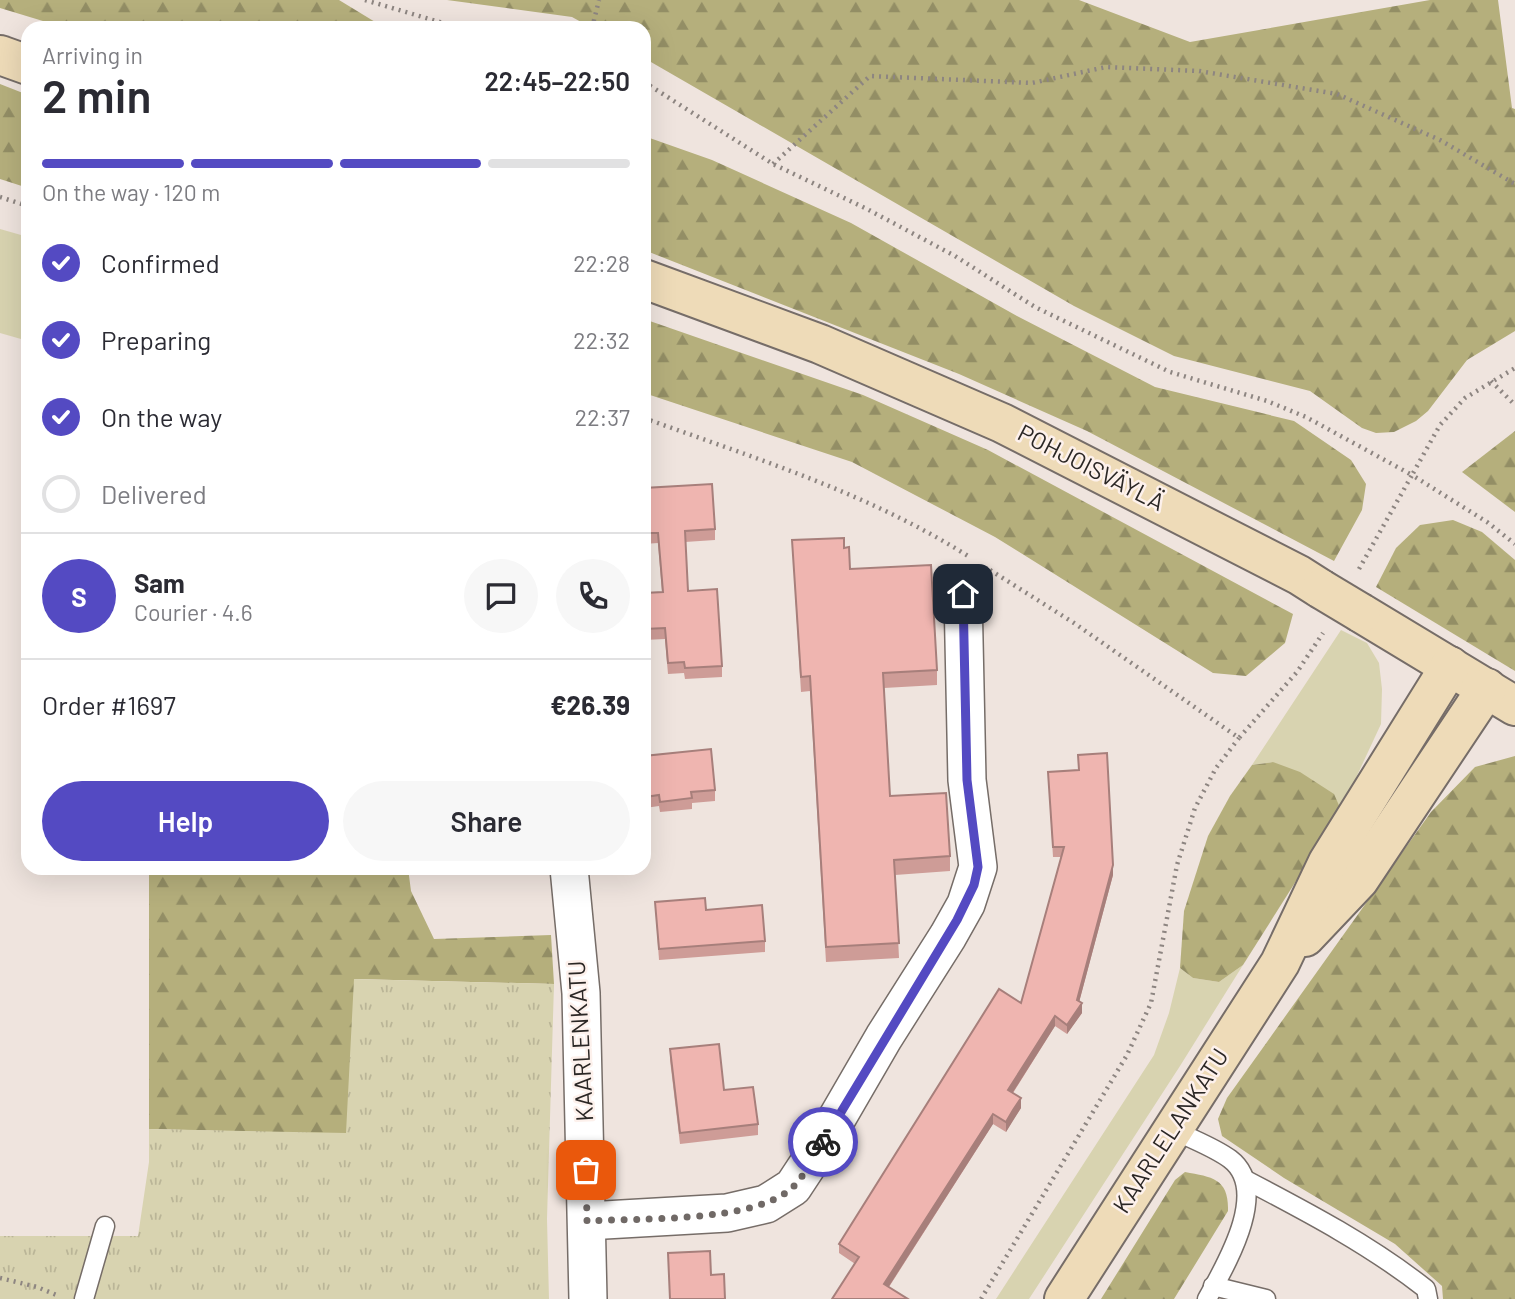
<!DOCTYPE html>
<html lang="en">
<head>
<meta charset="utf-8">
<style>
  :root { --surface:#fff; --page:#f7f7f7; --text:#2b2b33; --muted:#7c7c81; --line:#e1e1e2; --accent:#544ac2 }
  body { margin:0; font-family:Barlow,sans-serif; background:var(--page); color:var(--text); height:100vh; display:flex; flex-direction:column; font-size:26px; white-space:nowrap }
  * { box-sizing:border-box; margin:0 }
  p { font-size:23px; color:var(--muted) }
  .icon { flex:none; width:38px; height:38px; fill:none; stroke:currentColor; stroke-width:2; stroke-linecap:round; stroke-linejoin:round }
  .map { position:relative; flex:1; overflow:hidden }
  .details { position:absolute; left:21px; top:21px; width:630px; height:854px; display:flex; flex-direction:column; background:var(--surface); border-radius:21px; box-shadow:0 7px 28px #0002 }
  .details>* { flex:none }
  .pin { position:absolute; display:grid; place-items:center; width:60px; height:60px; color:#fff; margin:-30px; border-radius:14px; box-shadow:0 4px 10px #0006 }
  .courier { position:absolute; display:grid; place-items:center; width:70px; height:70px; margin:-35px; border:5px solid #544ac2; border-radius:50%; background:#fff; color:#222; box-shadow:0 2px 9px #0007 }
  .overview em { font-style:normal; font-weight:600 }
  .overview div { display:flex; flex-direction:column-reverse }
  .overview { display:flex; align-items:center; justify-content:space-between; height:119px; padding:0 21px }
  h1 { font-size:46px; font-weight:600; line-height:52px }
  .bar { display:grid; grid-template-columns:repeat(4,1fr); gap:10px 7px; align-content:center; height:84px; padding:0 21px }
  .bar i { height:9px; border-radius:5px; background:var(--line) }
  .bar .on { background:var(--accent) }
  .bar p { grid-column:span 4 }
  .line { display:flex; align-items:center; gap:18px; padding:0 21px; border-top:2px solid var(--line) }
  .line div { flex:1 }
  .round { display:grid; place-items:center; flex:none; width:74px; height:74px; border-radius:37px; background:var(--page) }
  ol { padding:0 21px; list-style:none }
  li { display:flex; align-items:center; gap:21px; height:77px }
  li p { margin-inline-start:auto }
  li .icon { padding:7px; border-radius:50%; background:var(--accent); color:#fff; stroke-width:4 }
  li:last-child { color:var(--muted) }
  li i { width:38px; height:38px; border:4px solid var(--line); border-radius:50% }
  .primary-button { display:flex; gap:14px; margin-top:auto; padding:14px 21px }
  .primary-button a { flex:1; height:80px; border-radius:42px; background:var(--accent); color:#fff; font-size:28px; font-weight:600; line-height:80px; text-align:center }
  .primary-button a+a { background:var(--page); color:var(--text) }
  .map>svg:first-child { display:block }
</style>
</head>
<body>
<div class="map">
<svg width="1515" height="1299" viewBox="0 0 1515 1299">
  <defs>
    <pattern id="forest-firs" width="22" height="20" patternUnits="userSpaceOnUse" patternTransform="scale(1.75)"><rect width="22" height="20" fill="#b5af7c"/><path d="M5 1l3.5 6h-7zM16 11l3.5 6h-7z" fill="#938e65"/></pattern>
    <pattern id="park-tufts" width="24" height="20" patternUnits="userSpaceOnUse" patternTransform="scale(1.75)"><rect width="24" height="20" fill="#d8d3b0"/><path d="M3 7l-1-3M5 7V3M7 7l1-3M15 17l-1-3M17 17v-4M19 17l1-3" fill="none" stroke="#bab597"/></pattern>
  </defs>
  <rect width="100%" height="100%" fill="#efe4de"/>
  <g fill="#d8d3b0">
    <polygon points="0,229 28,237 28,341 0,333"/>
    <polygon points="1341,630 1367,643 1379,663 1382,689 1381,724 1341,810 1273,762 1252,765"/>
    <polygon points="1243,965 1180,1066 1029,1299 996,1299 1154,1055 1169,1013 1180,968 1193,978 1219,982"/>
  </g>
  <g fill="url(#forest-firs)">
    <polygon points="0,0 339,0 385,28 66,28 0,8"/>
    <polygon points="447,0 1079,0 1190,42 1430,0 1498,0 1512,108 1515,109 1515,331 1467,360 1428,411 1416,421 1394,432 1376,433 1362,428 1310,391 1174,356 1074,306 644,58 644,28 592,28 572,17"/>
    <polygon points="0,84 28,95 28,188 0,179"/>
    <polygon points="644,136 712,160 851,223 1017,316 1155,387 1294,421 1351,460 1366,484 1362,510 1334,561 1087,431 959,374 644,250"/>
    <polygon points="644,319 863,395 988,450 1293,614 1285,643 1246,676 1213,673 995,537 852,462 644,393"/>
    <polygon points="1515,431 1515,512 1462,472"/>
    <polygon points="1453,520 1482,532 1515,560 1515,671 1376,587 1396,548 1420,525"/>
    <polygon points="1515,756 1515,1299 1443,1299 1442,1286 1395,1244 1284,1178 1222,1136 1218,1119 1227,1098 1431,812 1475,767"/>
    <polygon points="1273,762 1300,772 1334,794 1341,810 1243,965 1219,982 1193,978 1180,968 1184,911 1208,836 1230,796 1252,765"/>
    <polygon points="149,868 408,868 411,891 434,939 551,935 554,984 355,979 347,1134 149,1129"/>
    <path d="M1185,1172C1213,1177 1229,1179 1228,1211L1174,1299H1101L1175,1180Z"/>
  </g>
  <polygon fill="url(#park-tufts)" points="354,979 554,984 547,1219 549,1299 0,1299 0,1236 138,1236 149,1162 149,1129 346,1133"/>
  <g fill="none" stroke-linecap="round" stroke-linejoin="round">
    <g stroke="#766d68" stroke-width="21">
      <g id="service">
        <path d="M1172,1129C1191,1139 1214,1147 1230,1159C1271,1190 1225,1266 1207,1299"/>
        <path d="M1246,1180C1309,1213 1370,1245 1426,1289L1428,1299"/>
        <polyline points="1213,1286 1266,1299"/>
        <polyline points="84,1299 105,1226"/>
      </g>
    </g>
    <g stroke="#766d68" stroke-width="40">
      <g id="minor">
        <polyline points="569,868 581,993 588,1299"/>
        <polyline points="587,1221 727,1213 766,1204 793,1187 826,1137 884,1037 948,936 966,904 978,867 967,780 963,594"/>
      </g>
    </g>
    <g stroke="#766d68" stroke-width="42">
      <g id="secondary">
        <polyline points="0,55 28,65"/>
        <polyline points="644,279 820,344 1002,423 1299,575 1321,589"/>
        <polyline points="1361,613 1515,706"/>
        <polyline points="1305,937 1359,880 1487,688"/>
        <polyline points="1064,1299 1280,963 1328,862 1450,666"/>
      </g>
    </g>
    <g stroke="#8d8581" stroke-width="4.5" stroke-dasharray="2 5" stroke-linecap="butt">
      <polyline points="365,0 443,23 483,28"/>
      <polyline points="592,28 599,0"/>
      <polyline points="644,82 773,164 867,209 955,256 1035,307 1170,372 1267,401 1306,417 1412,475 1440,425 1465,398 1515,368"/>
      <polyline points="773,164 870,76 1032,83 1106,67 1199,71 1337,94 1440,140 1515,184"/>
      <polyline points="0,197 28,206"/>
      <polyline points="1491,381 1515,405"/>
      <path d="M644,418C754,458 868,493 968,556V559"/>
      <polyline points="1359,569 1412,475 1487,522 1515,544"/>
      <polyline points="990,570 1074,623 1239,738 1297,672 1323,633"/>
      <polyline points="0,1278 37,1287 59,1296"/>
      <polyline points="981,1299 1127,1055 1151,1003 1177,865 1195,808 1216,768 1239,738"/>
    </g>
    <use href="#service" stroke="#fff" stroke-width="18"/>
    <use href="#minor" stroke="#fff" stroke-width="37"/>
    <use href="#secondary" stroke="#eedbb8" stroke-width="38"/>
    <g stroke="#766d68" stroke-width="42" stroke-linecap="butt">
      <polyline id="secondary-bridge" points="1321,589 1361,613"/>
    </g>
    <use href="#secondary-bridge" stroke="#eedbb8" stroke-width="38"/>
  </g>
  <g fill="#ce9c97">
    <polygon points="644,488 715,529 715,540 685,542 688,591 722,666 722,677 685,679 684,673 668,674 665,639 644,640 644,593 662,592 658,543 644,544"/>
    <polygon points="792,540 844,548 850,569 937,670 937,685 884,688 890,796 950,856 950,871 895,875 899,958 826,962 810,691 801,692"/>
    <polygon points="1078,755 1113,875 1079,1002 1082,1013 1067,1034 1055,1026 1013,1093 1021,1108 1013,1120 1006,1132 993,1124 889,1287 839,1253 839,1244 1021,1003 1061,857 1053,857 1048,772 1078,770"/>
    <polygon points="644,756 715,790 715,801 692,803 692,809 660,812 659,806 645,808"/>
    <polygon points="655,902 706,910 765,941 765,952 659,960"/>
    <polygon points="670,1049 724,1090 758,1124 758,1135 680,1144 670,1060"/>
  </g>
  <g fill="#a77f7b">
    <polygon points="1113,865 1113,875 1077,1010 1082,1003 1082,1013 1067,1034 1067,1025"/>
    <polygon points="1055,1016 1055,1026 1008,1100 1008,1090"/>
    <polygon points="1021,1098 1021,1108 1006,1132 1006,1122"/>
    <polygon points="993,1114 993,1124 884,1294 884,1284"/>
  </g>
  <g fill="#efb5b0" stroke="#a77f7b" stroke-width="2">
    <polygon points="712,484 715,529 685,531 688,591 717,589 722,666 685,668 684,662 668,663 665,628 644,629 644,593 663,592 658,533 644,533 644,488"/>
    <polygon points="844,538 844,548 849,547 850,569 931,565 937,670 883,673 890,796 946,793 950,856 894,860 899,943 826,947 810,676 801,677 792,540"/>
    <polygon points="711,749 715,790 691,792 692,798 660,802 659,795 645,797 644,756"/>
    <polygon points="1107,753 1113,865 1077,1000 1082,1003 1067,1025 1055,1016 1008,1090 1021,1098 1013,1110 1006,1122 993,1114 884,1284 908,1299 832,1299 859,1257 839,1244 999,989 1021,1003 1064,847 1053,847 1048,772 1079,770 1078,755"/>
    <polygon points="705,898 706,910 762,905 765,941 659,949 655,902"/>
    <polygon points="719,1044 724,1090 753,1087 758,1124 680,1133 670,1049"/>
    <polygon points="710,1251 711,1275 724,1274 725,1299 670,1299 668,1253"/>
  </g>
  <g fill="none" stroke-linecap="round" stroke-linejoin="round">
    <path stroke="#706966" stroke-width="7" stroke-dasharray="0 12.6" d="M586,1170L587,1221C639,1218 756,1223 793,1187C805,1175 814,1156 823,1142"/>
    <polyline stroke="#544ac2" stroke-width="9" points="823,1142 957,920 974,885 978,867 967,780 963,594"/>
  </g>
  <g text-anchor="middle" stroke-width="5" stroke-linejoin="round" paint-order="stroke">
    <g font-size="24" fill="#2b2725" stroke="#fdf1ec">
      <text transform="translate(1091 468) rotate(27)" y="8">POHJOISVÄYLÄ</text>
      <text transform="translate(581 1041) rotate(-93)" y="8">KAARLENKATU</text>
      <text transform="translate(1171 1131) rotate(-57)" y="8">KAARLELANKATU</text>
    </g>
  </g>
</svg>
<div class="pin" style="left:586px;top:1170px;background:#ea580c"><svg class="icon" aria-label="bag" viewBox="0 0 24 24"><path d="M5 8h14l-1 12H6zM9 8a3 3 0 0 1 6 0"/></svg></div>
<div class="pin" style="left:963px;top:594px;background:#1f2937"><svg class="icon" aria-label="home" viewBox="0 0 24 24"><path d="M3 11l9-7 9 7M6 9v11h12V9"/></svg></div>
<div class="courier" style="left:823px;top:1142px"><svg class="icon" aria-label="bike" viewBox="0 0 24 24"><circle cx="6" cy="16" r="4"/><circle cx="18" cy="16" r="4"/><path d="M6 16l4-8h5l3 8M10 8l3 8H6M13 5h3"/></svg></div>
<section class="details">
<div class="overview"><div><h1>2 min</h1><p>Arriving in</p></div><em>22:45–22:50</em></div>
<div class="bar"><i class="on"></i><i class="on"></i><i class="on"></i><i></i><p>On the way · 120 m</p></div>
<ol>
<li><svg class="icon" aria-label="check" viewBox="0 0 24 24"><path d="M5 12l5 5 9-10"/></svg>Confirmed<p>22:28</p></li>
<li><svg class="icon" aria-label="check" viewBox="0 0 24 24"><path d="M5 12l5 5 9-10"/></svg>Preparing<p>22:32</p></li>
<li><svg class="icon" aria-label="check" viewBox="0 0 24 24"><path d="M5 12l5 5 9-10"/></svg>On the way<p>22:37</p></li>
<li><i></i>Delivered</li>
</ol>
<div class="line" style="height:126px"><b class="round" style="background:var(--accent);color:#fff">S</b><div><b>Sam</b><p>Courier · 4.6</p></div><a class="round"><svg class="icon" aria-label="chat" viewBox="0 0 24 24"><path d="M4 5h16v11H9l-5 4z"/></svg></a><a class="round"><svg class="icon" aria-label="phone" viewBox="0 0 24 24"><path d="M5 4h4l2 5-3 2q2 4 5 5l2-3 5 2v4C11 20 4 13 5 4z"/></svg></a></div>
<div class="line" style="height:91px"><div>Order #1697</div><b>€26.39</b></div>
<div class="primary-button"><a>Help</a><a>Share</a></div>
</section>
</div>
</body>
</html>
